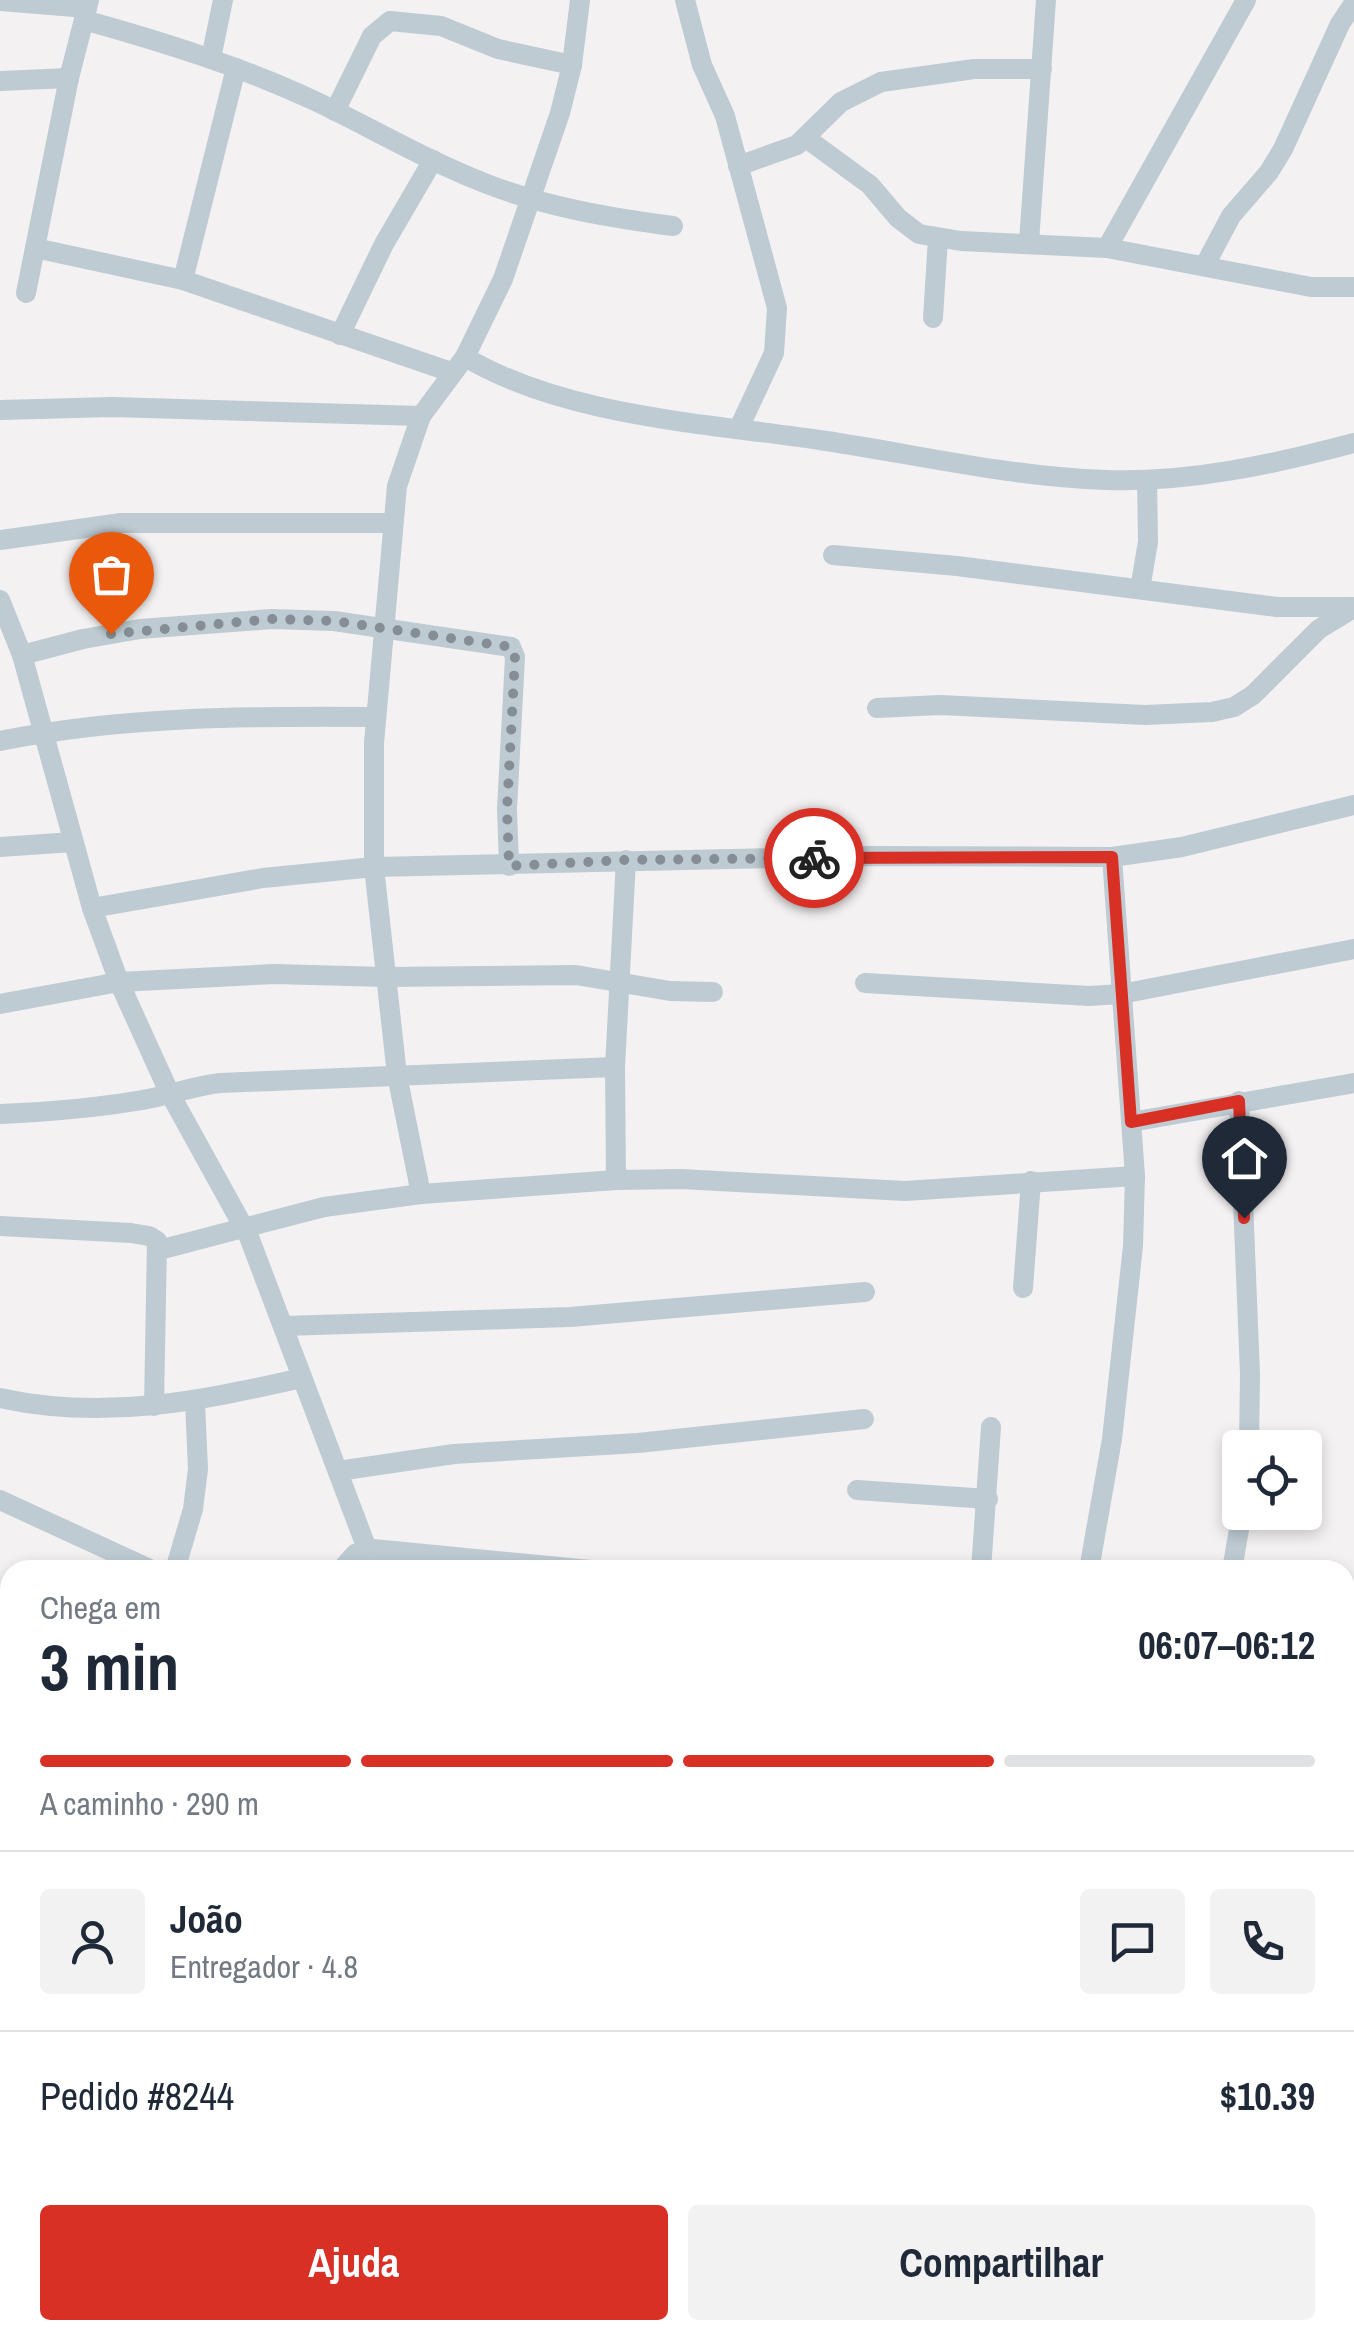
<!DOCTYPE html>
<html lang="pt">
<head>
<meta charset="utf-8">
<style>
  :root { --surface:#fff; --page:#f2f2f3; --text:#1f2937; --muted:#747a83; --line:#e0e1e3; --accent:#d93025 }
  body { margin:0; font-family:"Archivo Narrow",sans-serif; background:var(--page); color:var(--text); height:100vh; display:flex; flex-direction:column; font-size:38px; white-space:nowrap }
  * { box-sizing:border-box; margin:0 }
  p { font-size:32px; color:var(--muted) }
  .icon { flex:none; width:55px; height:55px; fill:none; stroke:currentColor; stroke-width:2; stroke-linecap:round; stroke-linejoin:round }
  .map { position:relative; flex:1; overflow:hidden }
  .sheet { position:absolute; left:0px; top:1560px; width:1355px; height:780px; display:flex; flex-direction:column; background:var(--surface); border-radius:30px 30px 0 0; box-shadow:0 5px 15px #0003 }
  .sheet>* { flex:none }
  .tools { position:absolute; left:1222px; top:1430px; display:grid; gap:20px }
  .tools a { display:grid; place-items:center; width:100px; height:100px; border-radius:10px; background:var(--surface); box-shadow:0 5px 15px #0003; font-size:50px }
  .pin { position:absolute; display:grid; place-items:center; width:85px; height:85px; color:#fff; margin:-102px -42px; border-radius:50% 50% 50% 0; rotate:-45deg; box-shadow:0 0 10px #0007 }
  .pin .icon { rotate:45deg }
  .courier { position:absolute; display:grid; place-items:center; width:100px; height:100px; margin:-50px; border:8px solid #d93025; border-radius:50%; background:#fff; color:#222; box-shadow:0 2px 12px #0007 }
  .summary em { font-style:normal; font-weight:800 }
  .summary div { display:flex; flex-direction:column-reverse }
  .summary { display:flex; align-items:center; justify-content:space-between; height:170px; padding:0 40px }
  h1 { font-size:65px; font-weight:800; line-height:75px }
  .bar { display:grid; grid-template-columns:repeat(4,1fr); gap:15px 10px; align-content:center; height:120px; padding:0 40px }
  .bar i { height:12px; border-radius:8px; background:var(--line) }
  .bar .selected { background:var(--accent) }
  .bar p { grid-column:span 4 }
  .line { display:flex; align-items:center; gap:25px; padding:0 40px; border-top:2px solid var(--line) }
  .line div { flex:1 }
  .round { display:grid; place-items:center; flex:none; width:105px; height:105px; border-radius:10px; background:var(--page) }
  .button { display:flex; gap:20px; margin-top:auto; padding:20px 40px }
  .button a { flex:1; height:115px; border-radius:10px; background:var(--accent); color:#fff; font-size:40px; font-weight:800; line-height:115px; text-align:center }
  .button a+a { background:var(--page); color:var(--text) }
  .map>svg:first-child { display:block }
</style>
</head>
<body>
<div class="map">
<svg width="1354" height="2340" viewBox="0 0 1354 2340">
  <rect width="100%" height="100%" fill="#f4f1f2"/>
  <g fill="none" stroke-linecap="round" stroke-linejoin="round">
    <polyline stroke="#88edf3" stroke-width="5" points="759,2330 783,2340"/>
    <g stroke="#becbd2" stroke-width="20">
      <polyline points="685,0 702,65 725,116 777,308 774,353 739,428"/>
      <polyline points="0,1 87,8"/>
      <path d="M84,20C163,42 240,66 315,101C372,128 427,161 487,184C546,207 611,218 673,226"/>
      <polyline points="211,58 223,0"/>
      <polyline points="0,81 69,78"/>
      <polyline points="335,111 372,36 390,21 441,26 498,49 572,65"/>
      <polyline points="806,138 870,185 898,218 919,234 961,241 1107,248 1311,287 1354,287"/>
      <polyline points="738,166 797,145 841,102 881,82 974,69 1042,69"/>
      <polyline points="1029,242 1046,0"/>
      <polyline points="35,248 183,280 451,372"/>
      <polyline points="1107,248 1246,0"/>
      <polyline points="1205,265 1231,216 1269,172 1283,149 1340,24 1354,3"/>
      <polyline points="183,280 236,68"/>
      <polyline points="26,293 69,78 89,0"/>
      <polyline points="933,318 938,238"/>
      <polyline points="340,335 384,244 433,160"/>
      <path d="M465,357C568,418 710,423 826,441C919,455 1012,477 1106,480C1187,483 1276,464 1354,443"/>
      <polyline points="0,410 112,407 421,416"/>
      <polyline points="0,540 121,523 393,523"/>
      <polyline points="833,555 957,566 1277,607 1354,607"/>
      <polyline points="1140,589 1148,542 1147,480"/>
      <polyline points="0,600 22,655 92,908 119,982 169,1092 249,1237 375,1570"/>
      <polyline points="22,655 83,639 140,629 272,619 334,621 511,647 515,657 507,809 509,866"/>
      <polyline points="877,708 940,705 1145,715 1212,712 1234,707 1253,695 1319,629 1352,609"/>
      <path d="M0,741C123,716 251,716 376,717"/>
      <polyline points="0,847 73,842"/>
      <polyline points="92,908 263,878 374,867 871,856 1112,857 1182,847 1354,805"/>
      <polyline points="865,983 1089,996 1121,994 1354,949"/>
      <polyline points="0,1004 119,982 274,974 386,977 576,975 670,991 713,992"/>
      <polyline points="1239,1101 1250,1374 1249,1448"/>
      <path d="M0,1114C47,1112 96,1108 142,1100C169,1096 192,1086 220,1083L615,1067"/>
      <polyline points="1131,1122 1354,1083"/>
      <polyline points="616,1180 615,1067 626,860"/>
      <polyline points="421,1194 397,1075 374,867 374,743 397,486 421,416 465,357 503,279 560,113 572,65 580,0"/>
      <polyline points="0,1226 131,1233 149,1236 157,1241 154,1406"/>
      <polyline points="159,1250 324,1207 421,1194 616,1180 681,1179 905,1191 1135,1176"/>
      <polyline points="1023,1288 1031,1181"/>
      <polyline points="283,1326 570,1317 865,1292"/>
      <path d="M0,1398C105,1421 199,1401 302,1378"/>
      <polyline points="338,1471 454,1454 638,1443 864,1419"/>
      <polyline points="857,1490 988,1499"/>
      <polyline points="0,1500 152,1570"/>
      <polyline points="175,1570 193,1509 198,1469 195,1402"/>
      <polyline points="341,1570 355,1554 373,1549 591,1570"/>
      <polyline points="981,1570 991,1427"/>
      <polyline points="1089,1570 1112,1439 1133,1246 1135,1176 1112,857"/>
      <polyline points="1232,1570 1242,1512"/>
      <polyline points="1345,1712 1354,1712"/>
      <polyline points="0,1836 10,1836"/>
      <polyline points="1345,1944 1354,1945"/>
      <polyline points="0,1961 10,1969"/>
      <polyline points="1345,2286 1354,2285"/>
      <polyline points="637,2330 641,2340"/>
      <polyline points="7,2340 10,2307"/>
      <polyline points="194,2340 194,2330"/>
      <polyline points="331,2340 332,2330"/>
      <polyline points="468,2340 469,2330"/>
      <polyline points="1041,2340 1044,2330"/>
    </g>
  </g>
  <g fill="none" stroke-linecap="round" stroke-linejoin="round">
    <polyline stroke="#848e94" stroke-width="10" stroke-dasharray="0 18" points="111,634 272,619 334,621 511,647 515,658 507,809 509,866 626,860 814,858"/>
    <polyline stroke="#d93025" stroke-width="12" points="814,858 1112,857 1131,1122 1239,1101 1244,1218"/>
  </g>
</svg>
<div class="tools">
<a><svg class="icon" aria-label="locate" viewBox="0 0 24 24"><circle cx="12" cy="12" r="6"/><path d="M12 2v4M12 18v4M2 12h4M18 12h4"/></svg></a>
</div>
<div class="pin" style="left:111px;top:634px;background:#ea580c"><svg class="icon" aria-label="bag" viewBox="0 0 24 24"><path d="M5 8h14l-1 12H6zM9 8a3 3 0 0 1 6 0"/></svg></div>
<div class="pin" style="left:1244px;top:1218px;background:#1f2937"><svg class="icon" aria-label="home" viewBox="0 0 24 24"><path d="M3 11l9-7 9 7M6 9v11h12V9"/></svg></div>
<div class="courier" style="left:814px;top:858px"><svg class="icon" aria-label="bike" viewBox="0 0 24 24"><circle cx="6" cy="16" r="4"/><circle cx="18" cy="16" r="4"/><path d="M6 16l4-8h5l3 8M10 8l3 8H6M13 5h3"/></svg></div>
<section class="sheet">
<div class="summary"><div><h1>3 min</h1><p>Chega em</p></div><em>06:07–06:12</em></div>
<div class="bar"><i class="selected"></i><i class="selected"></i><i class="selected"></i><i></i><p>A caminho · 290 m</p></div>
<div class="line" style="height:180px"><a class="round"><svg class="icon" aria-label="person" viewBox="0 0 24 24"><circle cx="12" cy="8" r="4"/><path d="M4 21q1-7 8-7t8 7"/></svg></a><div><b>João</b><p>Entregador · 4.8</p></div><a class="round"><svg class="icon" aria-label="chat" viewBox="0 0 24 24"><path d="M4 5h16v11H9l-5 4z"/></svg></a><a class="round"><svg class="icon" aria-label="phone" viewBox="0 0 24 24"><path d="M5 4h4l2 5-3 2q2 4 5 5l2-3 5 2v4C11 20 4 13 5 4z"/></svg></a></div>
<div class="line" style="height:130px"><div>Pedido #8244</div><b>$10.39</b></div>
<div class="button"><a>Ajuda</a><a>Compartilhar</a></div>
</section>
</div>
</body>
</html>
